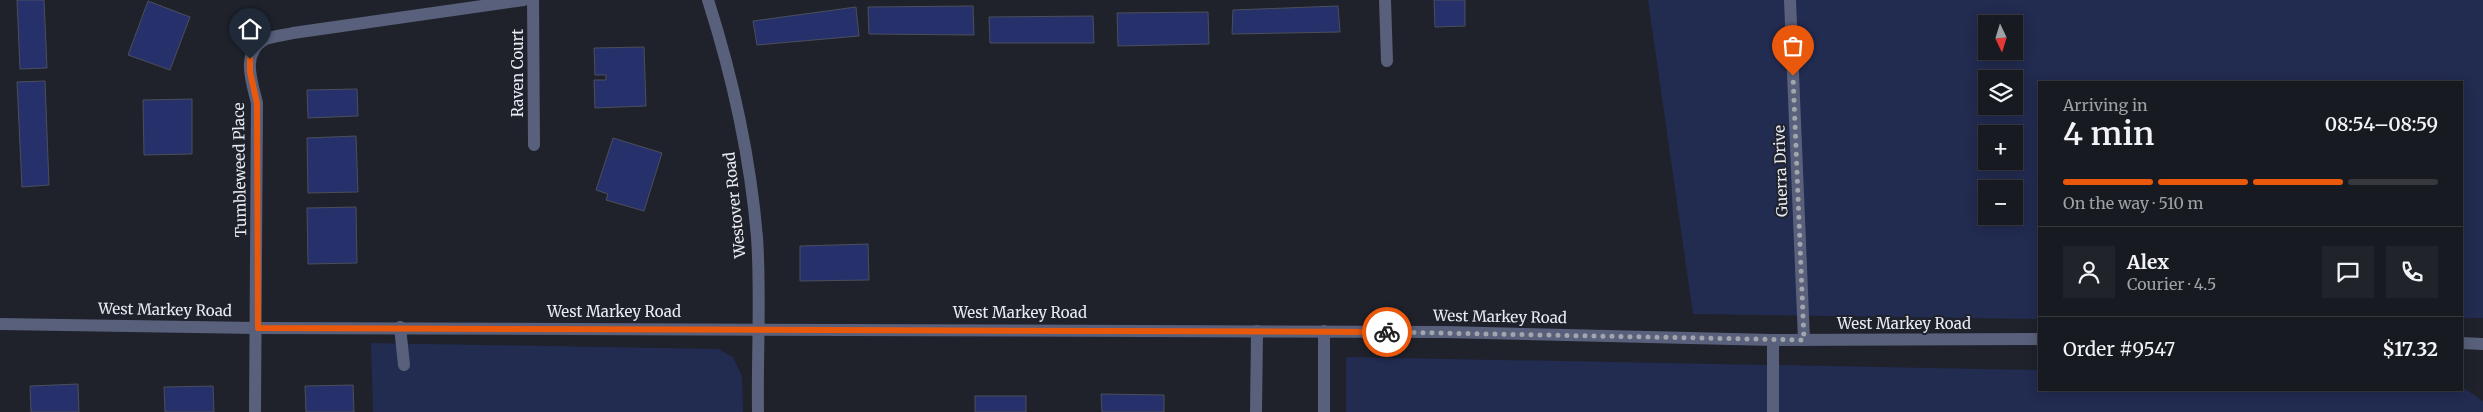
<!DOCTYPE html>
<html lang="en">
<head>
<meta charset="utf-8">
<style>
  :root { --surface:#171a20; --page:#202329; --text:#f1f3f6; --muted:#9ea1a5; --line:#36383e; --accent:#ea580c }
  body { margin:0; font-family:Merriweather,serif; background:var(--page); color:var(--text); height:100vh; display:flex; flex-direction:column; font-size:19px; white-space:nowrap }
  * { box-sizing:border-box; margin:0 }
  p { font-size:16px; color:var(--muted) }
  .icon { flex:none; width:28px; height:28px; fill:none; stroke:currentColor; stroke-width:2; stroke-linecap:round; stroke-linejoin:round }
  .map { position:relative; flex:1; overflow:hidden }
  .details { position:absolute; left:2038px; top:81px; width:425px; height:310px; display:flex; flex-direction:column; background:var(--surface); border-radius:0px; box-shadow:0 2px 12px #0003,0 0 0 1px var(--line) }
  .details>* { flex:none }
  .needle { width:32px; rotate:176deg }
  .fabs { position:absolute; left:1978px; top:15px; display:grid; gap:10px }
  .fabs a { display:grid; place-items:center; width:45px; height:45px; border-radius:0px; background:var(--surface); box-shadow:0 2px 12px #0003,0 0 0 1px var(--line); font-size:25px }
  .pin { position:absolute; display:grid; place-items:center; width:42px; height:42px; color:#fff; margin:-51px -21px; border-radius:50% 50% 50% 0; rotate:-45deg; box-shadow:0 0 5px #0007 }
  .pin .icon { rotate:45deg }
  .courier { position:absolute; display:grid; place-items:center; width:50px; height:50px; margin:-25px; border:4px solid #ea580c; border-radius:50%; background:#fff; color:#222; box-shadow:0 1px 6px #0007 }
  .headline em { font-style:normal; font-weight:600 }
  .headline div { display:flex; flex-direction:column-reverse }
  .headline { display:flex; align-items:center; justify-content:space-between; height:85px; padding:0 25px }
  h1 { font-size:32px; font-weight:600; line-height:38px }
  .bar { display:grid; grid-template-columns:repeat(4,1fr); gap:8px 5px; align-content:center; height:60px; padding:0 25px }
  .bar i { height:6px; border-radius:4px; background:var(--line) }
  .bar .selected { background:var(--accent) }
  .bar p { grid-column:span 4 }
  .line { display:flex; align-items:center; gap:12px; padding:0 25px; border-top:1px solid var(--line) }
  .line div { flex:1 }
  .round { display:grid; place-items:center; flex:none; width:52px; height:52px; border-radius:0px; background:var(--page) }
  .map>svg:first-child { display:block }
</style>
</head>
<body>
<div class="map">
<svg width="2483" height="412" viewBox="0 0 2483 412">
  <rect width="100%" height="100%" fill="#1f222b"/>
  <g fill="#222b50" fill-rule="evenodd">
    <path d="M1648,0H2483V318H2461V82H2039V319L1693,314ZM1986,24H2014V51H1986ZM1986,79H2014V106H1986ZM1986,134H2014V161H1986ZM1986,189H2014V216H1986Z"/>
    <polygon points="371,343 718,349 733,357 742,376 743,412 373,412"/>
    <polygon points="1346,357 2039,370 2039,390 2461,390 2461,386 2483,401 2483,412 1346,412"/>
  </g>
  <g fill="#26316b" stroke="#4b4f5a">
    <polygon points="17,0 44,0 47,68 20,69"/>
    <polygon points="1434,0 1465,0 1465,26 1435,27"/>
    <polygon points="148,1 190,17 170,70 128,55"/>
    <polygon points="973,6 974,35 869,34 868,7"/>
    <polygon points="1338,6 1340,32 1232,34 1233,10"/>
    <polygon points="856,7 859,36 757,45 753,21"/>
    <polygon points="1208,12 1209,44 1118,46 1117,13"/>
    <polygon points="1093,16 1094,43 990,43 989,17"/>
    <polygon points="644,47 646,106 595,108 594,80 606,80 606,75 595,75 594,48"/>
    <polygon points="45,81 49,185 22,187 17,82"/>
    <polygon points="357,89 358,116 308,118 307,90"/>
    <polygon points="192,99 192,154 144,155 143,100"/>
    <polygon points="356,136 358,192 308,193 307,138"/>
    <polygon points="613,138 662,153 644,211 606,200 608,194 596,190"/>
    <polygon points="356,207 357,263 308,264 307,208"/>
    <polygon points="868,244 869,280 800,281 800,246"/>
    <polygon points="78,384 79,412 31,412 30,386"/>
    <polygon points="353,385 354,412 306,412 305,386"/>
    <polygon points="213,386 214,412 165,412 164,387"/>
    <polygon points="1101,394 1164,395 1164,412 1102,412"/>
    <rect x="975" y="396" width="51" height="16"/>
  </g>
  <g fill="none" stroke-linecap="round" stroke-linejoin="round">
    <g stroke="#58607b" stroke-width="12">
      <polyline points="533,0 534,145"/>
      <path d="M708,0C733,78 750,156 757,237C761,295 757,354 758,412"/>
      <polyline points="1385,0 1387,61"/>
      <polyline points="1790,0 1804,340"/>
      <polyline points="0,324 258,328 1445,332 1773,340 2039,339"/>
      <polyline points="400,327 404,365"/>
      <polyline points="2461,343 2483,344"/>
      <path d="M255,412L257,103C252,82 240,52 266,39C274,36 285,35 293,33L524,0"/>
      <polyline points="1256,412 1257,331"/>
      <polyline points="1324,412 1324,331"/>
      <polyline points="1773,412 1773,340"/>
    </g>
  </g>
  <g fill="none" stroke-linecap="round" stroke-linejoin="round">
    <polyline stroke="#a2a5ac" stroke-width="5" stroke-dasharray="0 9" points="1387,332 1804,340 1793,76"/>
    <polyline stroke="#ea580c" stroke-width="6" points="250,59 250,72 257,103 258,328 1387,332"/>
  </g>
  <g text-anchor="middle" stroke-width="4" stroke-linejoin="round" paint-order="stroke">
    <g font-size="15" fill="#e9ebf2" stroke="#1f222b">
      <text transform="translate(518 73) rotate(-90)" y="5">Raven Court</text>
      <text transform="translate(240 170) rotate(-91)" y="5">Tumbleweed Place</text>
      <text transform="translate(1781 171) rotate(-92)" y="5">Guerra Drive</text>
      <text transform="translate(735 205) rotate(-96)" y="5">Westover Road</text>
      <text transform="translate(165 310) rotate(1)" y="5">West Markey Road</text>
      <text x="614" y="317">West Markey Road</text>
      <text x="1020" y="318">West Markey Road</text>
      <text transform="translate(1500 317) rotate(1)" y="5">West Markey Road</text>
      <text x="1904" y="329">West Markey Road</text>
    </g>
  </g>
</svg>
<div class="fabs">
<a><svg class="needle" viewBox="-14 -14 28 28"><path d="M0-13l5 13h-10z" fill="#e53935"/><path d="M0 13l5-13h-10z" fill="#9ea1a5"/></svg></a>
<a><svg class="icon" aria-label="layers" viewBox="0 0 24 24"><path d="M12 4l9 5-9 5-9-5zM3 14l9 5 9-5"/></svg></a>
<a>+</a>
<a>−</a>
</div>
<div class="pin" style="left:1793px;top:76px;background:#ea580c"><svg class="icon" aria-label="bag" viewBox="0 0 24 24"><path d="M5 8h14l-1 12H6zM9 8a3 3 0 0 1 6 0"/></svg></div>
<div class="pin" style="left:250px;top:59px;background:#1f2937"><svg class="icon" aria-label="home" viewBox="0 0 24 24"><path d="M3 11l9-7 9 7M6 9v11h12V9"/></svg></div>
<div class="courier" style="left:1387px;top:332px"><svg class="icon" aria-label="bike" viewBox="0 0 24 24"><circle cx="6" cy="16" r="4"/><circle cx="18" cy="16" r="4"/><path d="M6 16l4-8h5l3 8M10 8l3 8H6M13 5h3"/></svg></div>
<section class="details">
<div class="headline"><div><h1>4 min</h1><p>Arriving in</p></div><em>08:54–08:59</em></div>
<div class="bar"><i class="selected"></i><i class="selected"></i><i class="selected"></i><i></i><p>On the way · 510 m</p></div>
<div class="line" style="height:90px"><a class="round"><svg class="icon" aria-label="person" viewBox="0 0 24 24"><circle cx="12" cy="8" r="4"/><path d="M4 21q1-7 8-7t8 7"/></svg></a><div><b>Alex</b><p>Courier · 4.5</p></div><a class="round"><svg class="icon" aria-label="chat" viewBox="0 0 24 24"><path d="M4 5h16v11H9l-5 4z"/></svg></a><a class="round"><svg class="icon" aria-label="phone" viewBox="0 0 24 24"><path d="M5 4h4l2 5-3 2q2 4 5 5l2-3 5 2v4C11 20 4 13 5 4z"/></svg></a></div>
<div class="line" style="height:65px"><div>Order #9547</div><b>$17.32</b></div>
</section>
</div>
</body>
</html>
